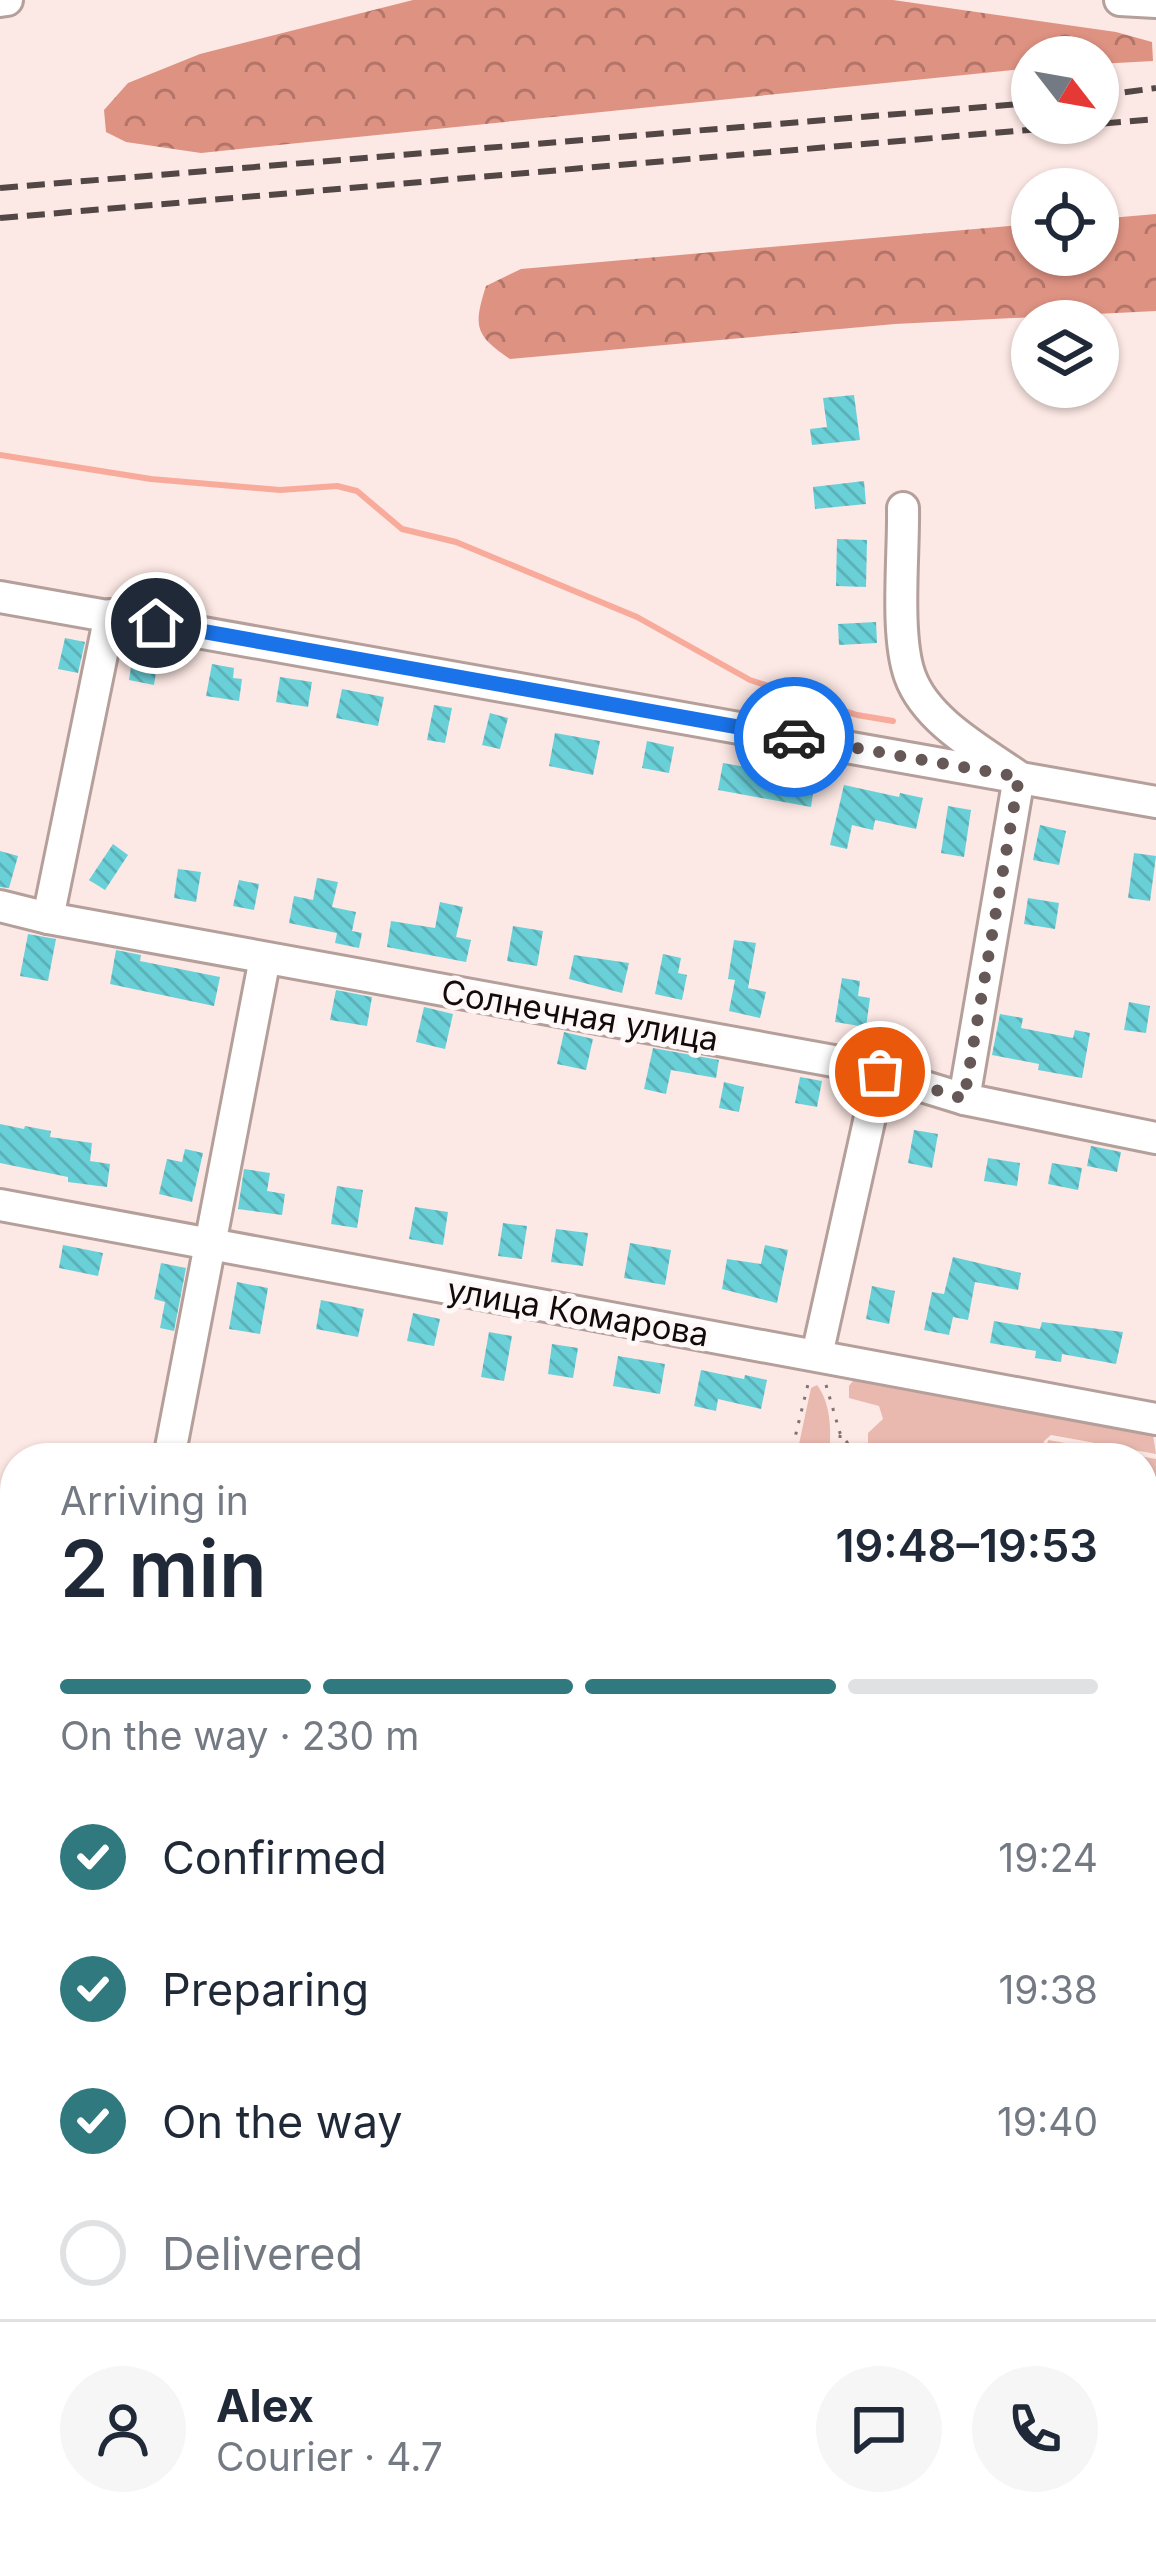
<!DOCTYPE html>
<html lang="en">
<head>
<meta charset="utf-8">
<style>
  :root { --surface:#fff; --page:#f6f6f7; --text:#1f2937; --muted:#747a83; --line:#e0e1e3; --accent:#30797e }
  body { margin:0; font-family:Inter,sans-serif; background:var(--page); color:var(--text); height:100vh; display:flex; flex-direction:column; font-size:45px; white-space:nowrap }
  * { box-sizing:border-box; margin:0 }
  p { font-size:39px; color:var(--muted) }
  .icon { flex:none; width:66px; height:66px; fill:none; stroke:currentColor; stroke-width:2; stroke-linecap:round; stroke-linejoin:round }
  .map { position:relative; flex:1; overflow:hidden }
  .drawer { position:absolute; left:0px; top:1443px; width:1158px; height:1116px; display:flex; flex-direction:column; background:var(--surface); border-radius:48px 48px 0 0; box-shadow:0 3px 9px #0004 }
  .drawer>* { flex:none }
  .needle { width:78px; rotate:121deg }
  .controls { position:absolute; left:1011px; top:36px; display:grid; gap:24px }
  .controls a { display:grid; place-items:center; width:108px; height:108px; border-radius:50%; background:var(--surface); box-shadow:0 3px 9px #0004; font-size:60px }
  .pin { position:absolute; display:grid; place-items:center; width:102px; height:102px; color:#fff; margin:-51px; border:6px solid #fff; border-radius:50%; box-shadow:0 3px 12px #0007 }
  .courier { position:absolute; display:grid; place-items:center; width:120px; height:120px; margin:-60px; border:9px solid #1a73e8; border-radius:50%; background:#fff; color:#222; box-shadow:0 3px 15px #0007 }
  .overview em { font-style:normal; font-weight:600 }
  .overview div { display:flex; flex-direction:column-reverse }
  .overview { display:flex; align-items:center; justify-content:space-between; height:204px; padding:0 60px }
  h1 { font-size:78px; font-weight:600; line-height:90px }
  .bar { display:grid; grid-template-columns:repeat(4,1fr); gap:18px 12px; align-content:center; height:144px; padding:0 60px }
  .bar i { height:15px; border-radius:9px; background:var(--line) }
  .bar .selected { background:var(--accent) }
  .bar p { grid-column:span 4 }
  .line { display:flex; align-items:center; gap:30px; padding:0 60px; border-top:3px solid var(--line) }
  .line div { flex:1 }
  .round { display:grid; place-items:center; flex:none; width:126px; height:126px; border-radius:63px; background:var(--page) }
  ol { padding:0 60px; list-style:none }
  li { display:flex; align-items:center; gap:36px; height:132px }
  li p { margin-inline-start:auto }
  li .icon { padding:12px; border-radius:50%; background:var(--accent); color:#fff; stroke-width:4 }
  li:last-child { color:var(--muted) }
  li i { width:66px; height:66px; border:6px solid var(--line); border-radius:50% }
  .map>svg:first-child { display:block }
</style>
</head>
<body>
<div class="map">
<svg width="1156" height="2559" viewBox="0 0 1156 2559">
  <defs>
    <pattern id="forest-crowns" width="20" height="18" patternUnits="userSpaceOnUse" patternTransform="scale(3)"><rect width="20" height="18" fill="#de9282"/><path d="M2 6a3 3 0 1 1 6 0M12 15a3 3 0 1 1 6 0" fill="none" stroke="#b37569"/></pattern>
    <pattern id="building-back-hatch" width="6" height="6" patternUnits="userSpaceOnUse" patternTransform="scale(3)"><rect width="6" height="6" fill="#6ad0d8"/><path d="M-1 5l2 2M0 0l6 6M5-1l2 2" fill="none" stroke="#5bb1b8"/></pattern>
  </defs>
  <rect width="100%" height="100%" fill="#fce8e4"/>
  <g fill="#e9b9af">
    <polygon points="856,1377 1153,1435 1156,1454 1051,1435 1044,1441 1040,1458 874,1458 868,1453 868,1433 883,1419 879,1406 849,1398 849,1386"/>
    <path d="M817,1385C832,1405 831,1434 829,1458H796L811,1388Z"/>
    <polygon points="1048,1440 1156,1459 1156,1532 1143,1529 1143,1458 1045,1458"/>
    <polygon points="1156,1578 1156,1702 1143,1700 1143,1585"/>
  </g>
  <g fill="url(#forest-crowns)">
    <polygon points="413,0 893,0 1116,32 1152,42 1153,61 1098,64 1098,57 1032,57 1032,68 201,153 126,142 106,132 104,110 128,83 200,54"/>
    <path d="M1156,214V311L895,324L510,359C475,335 473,327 486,286L521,269L1032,224V255H1098V219Z"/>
  </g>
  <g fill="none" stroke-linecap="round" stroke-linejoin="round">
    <polyline stroke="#f9ab9b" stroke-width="6" points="0,455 151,479 280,490 337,486 357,491 402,529 456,542 637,617 750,680 857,715 893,721"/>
  </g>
  <g fill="url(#building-back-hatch)">
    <polygon points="854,395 860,440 812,445 810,429 827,427 823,398"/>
    <polygon points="864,481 866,504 815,509 813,487"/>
    <polygon points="837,539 867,540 866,587 836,586"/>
    <polygon points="876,622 877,643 839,645 838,624"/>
    <polygon points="65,638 85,642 78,673 58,669"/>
    <polygon points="133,654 158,659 154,685 129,680"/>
    <polygon points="212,664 234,668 233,678 242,679 239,701 206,696"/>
    <polygon points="280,677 312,682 308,707 276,702"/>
    <polygon points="342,689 384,697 378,726 336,718"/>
    <polygon points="434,705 452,708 445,743 427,740"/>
    <polygon points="490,713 508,718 500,749 482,745"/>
    <polygon points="555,733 600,741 593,775 549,766"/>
    <polygon points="647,741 674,747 669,773 642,768"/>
    <polygon points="723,763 815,779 811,807 718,790"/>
    <polygon points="844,785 899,797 900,793 923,798 916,829 875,820 873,830 852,825 847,849 830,845"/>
    <polygon points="948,806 971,810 964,857 941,853"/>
    <polygon points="1040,825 1066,831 1059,865 1033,860"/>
    <polygon points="113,844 128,855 105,890 89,880"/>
    <polygon points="0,851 18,856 9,888 0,887"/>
    <polygon points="1134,853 1156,856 1150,901 1128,898"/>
    <polygon points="178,869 201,872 196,902 174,898"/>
    <polygon points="317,878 338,882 332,907 356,912 352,931 362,933 359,948 335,943 337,933 289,923 294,896 313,900"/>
    <polygon points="239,880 259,884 254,910 233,906"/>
    <polygon points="1028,898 1059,903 1055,929 1024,924"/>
    <polygon points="440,902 463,907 456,937 471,940 466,962 387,947 391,921 435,928"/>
    <polygon points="513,926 543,931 537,966 507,961"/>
    <polygon points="28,934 56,939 48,981 20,976"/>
    <polygon points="734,940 756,943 748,988 766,992 760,1018 729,1011 735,980 728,979"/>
    <polygon points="116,950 141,955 140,961 220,977 214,1006 110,984"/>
    <polygon points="663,954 681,958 678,973 687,975 682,1000 655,994"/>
    <polygon points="574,955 629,963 622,993 569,979"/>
    <polygon points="842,978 860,981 858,996 870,998 866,1027 835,1022"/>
    <polygon points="336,990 372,997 367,1026 330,1020"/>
    <polygon points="1129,1002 1150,1006 1146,1033 1124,1030"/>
    <polygon points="424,1007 453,1014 445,1049 416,1042"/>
    <polygon points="1000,1014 1023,1018 1021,1028 1073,1038 1075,1030 1090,1033 1082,1078 1038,1070 1039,1064 992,1055"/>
    <polygon points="564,1032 593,1039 586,1070 557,1064"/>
    <polygon points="653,1048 719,1060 716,1078 671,1070 666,1094 644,1089"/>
    <polygon points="800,1077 822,1081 817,1107 795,1103"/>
    <polygon points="724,1082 744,1087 739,1112 719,1108"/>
    <polygon points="0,1124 24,1129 25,1126 51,1131 50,1137 92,1143 90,1161 110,1164 107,1187 68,1182 68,1177 0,1163"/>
    <polygon points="914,1130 938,1134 932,1168 908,1163"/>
    <polygon points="1091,1146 1121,1152 1117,1172 1087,1166"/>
    <polygon points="185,1149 203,1153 192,1202 159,1194 167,1159 182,1162"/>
    <polygon points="988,1158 1020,1163 1017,1186 984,1181"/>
    <polygon points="1052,1163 1082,1168 1078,1190 1048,1184"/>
    <polygon points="244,1169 270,1173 267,1191 285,1194 282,1215 238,1209"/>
    <polygon points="337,1186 363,1190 357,1228 331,1224"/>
    <polygon points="415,1207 448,1212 443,1245 409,1239"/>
    <polygon points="503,1223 527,1226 522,1259 498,1256"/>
    <polygon points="556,1229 588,1233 583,1266 551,1262"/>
    <polygon points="630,1243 671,1250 665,1285 624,1278"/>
    <polygon points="63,1245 103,1253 98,1276 59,1268"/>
    <polygon points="765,1245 788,1250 777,1303 722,1289 727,1259 761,1264"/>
    <polygon points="953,1257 1021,1273 1018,1290 975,1282 968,1320 953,1317 949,1335 924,1330 932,1292 944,1294"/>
    <polygon points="161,1263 186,1268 174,1331 160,1328 165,1302 154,1299"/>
    <polygon points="237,1282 268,1288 260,1334 229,1329"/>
    <polygon points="872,1286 895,1291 889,1324 866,1319"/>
    <polygon points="321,1300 364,1309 358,1337 316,1329"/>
    <polygon points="413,1313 440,1319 434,1346 407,1341"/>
    <polygon points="994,1321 1040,1329 1042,1322 1123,1332 1116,1364 1062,1354 1061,1362 1035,1358 1036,1351 990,1343"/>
    <polygon points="489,1332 512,1336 504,1381 481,1377"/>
    <polygon points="552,1344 578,1348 573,1378 548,1374"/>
    <polygon points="618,1356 665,1364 660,1394 613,1386"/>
    <polygon points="701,1370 744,1379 745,1375 767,1380 761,1409 718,1399 716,1411 694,1406"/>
    <polygon points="463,2544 516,2550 515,2559 460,2559"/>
    <polygon points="673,2544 725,2544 722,2559 672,2551"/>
  </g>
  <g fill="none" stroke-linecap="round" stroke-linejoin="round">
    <g stroke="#b59f9a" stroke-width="36">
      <g id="minor">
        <polyline points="1120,0 1156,2"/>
        <polyline points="0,1 7,0"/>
        <path d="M903,508C904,554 895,635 910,676C926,721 982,751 1019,777L964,1099"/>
        <polyline points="0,597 1156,802"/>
        <polyline points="0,906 48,918 850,1064 964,1099 1156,1138"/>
        <polyline points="48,918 110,615"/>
        <polyline points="0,1205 1156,1419"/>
        <polyline points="817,1355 880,1072"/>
        <polyline points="169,1458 265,958"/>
        <polyline points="0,1543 15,1546"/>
        <polyline points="15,1686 11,1704 15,1723"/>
        <polyline points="1143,1754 1156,1756"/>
        <polyline points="0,1882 15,1780"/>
        <polyline points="1143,1969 1156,1972"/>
        <polyline points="0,1992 15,2040"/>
        <polyline points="1143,2183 1156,2186"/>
        <polyline points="1143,2402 1156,2405"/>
        <polyline points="343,2544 346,2559"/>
        <polyline points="772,2559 775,2544"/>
      </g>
    </g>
    <g stroke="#807370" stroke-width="3" stroke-dasharray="3 9" stroke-linecap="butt">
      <polyline points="826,1385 840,1433 859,1458"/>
      <polyline points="840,1435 841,1458"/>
      <polyline points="790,1458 809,1380"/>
      <polyline points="1143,1570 1156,1562"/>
    </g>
    <use href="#minor" stroke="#fff" stroke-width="30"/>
    <g stroke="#524745" stroke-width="6" stroke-dasharray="18 9" stroke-linecap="butt">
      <polyline points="1098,96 1156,88"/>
      <polyline points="0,188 1032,103"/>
      <polyline points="0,218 1156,119"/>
    </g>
  </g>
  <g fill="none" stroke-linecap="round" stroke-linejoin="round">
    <polyline stroke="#655856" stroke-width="12" stroke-dasharray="0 21.6" points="794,737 1019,777 964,1099 880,1072"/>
    <polyline stroke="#1a73e8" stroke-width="15" points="156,623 794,737"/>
  </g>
  <g text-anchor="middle" stroke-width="10" stroke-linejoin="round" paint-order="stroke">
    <g font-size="33" fill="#130b0a" stroke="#fef9f8">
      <text transform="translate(580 1015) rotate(10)" y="12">Солнечная улица</text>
      <text transform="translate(578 1312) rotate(10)" y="12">улица Комарова</text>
    </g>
  </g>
</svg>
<div class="controls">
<a><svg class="needle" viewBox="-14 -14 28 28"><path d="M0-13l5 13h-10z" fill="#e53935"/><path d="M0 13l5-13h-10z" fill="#747a83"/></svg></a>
<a><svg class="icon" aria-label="locate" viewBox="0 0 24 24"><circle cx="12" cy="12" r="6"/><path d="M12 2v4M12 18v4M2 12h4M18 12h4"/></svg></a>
<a><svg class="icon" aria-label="layers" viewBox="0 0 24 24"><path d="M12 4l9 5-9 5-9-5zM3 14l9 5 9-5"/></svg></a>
</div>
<div class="pin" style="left:880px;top:1072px;background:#ea580c"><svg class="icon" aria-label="bag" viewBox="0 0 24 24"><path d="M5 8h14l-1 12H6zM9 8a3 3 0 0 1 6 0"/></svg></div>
<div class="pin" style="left:156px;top:623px;background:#1f2937"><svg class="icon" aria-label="home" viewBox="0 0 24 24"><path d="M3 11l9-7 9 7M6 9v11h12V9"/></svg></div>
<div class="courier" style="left:794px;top:737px"><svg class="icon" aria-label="car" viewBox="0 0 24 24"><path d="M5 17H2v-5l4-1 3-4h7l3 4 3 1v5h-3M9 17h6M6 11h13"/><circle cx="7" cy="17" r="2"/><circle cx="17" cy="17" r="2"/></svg></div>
<section class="drawer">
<div class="overview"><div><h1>2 min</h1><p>Arriving in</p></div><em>19:48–19:53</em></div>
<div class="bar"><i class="selected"></i><i class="selected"></i><i class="selected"></i><i></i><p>On the way · 230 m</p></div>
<ol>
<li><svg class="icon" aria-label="check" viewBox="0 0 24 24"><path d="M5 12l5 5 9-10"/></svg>Confirmed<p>19:24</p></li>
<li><svg class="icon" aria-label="check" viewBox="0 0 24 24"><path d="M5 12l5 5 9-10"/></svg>Preparing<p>19:38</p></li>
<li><svg class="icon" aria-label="check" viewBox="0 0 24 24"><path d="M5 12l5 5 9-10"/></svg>On the way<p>19:40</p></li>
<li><i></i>Delivered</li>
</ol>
<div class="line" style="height:216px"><a class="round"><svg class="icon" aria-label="person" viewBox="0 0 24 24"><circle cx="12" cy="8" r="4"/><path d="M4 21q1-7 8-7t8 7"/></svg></a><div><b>Alex</b><p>Courier · 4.7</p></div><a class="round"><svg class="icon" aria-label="chat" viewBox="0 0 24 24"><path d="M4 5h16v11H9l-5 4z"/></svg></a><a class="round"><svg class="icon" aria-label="phone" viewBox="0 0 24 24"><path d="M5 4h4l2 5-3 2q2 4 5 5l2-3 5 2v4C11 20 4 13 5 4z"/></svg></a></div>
</section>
</div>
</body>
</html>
